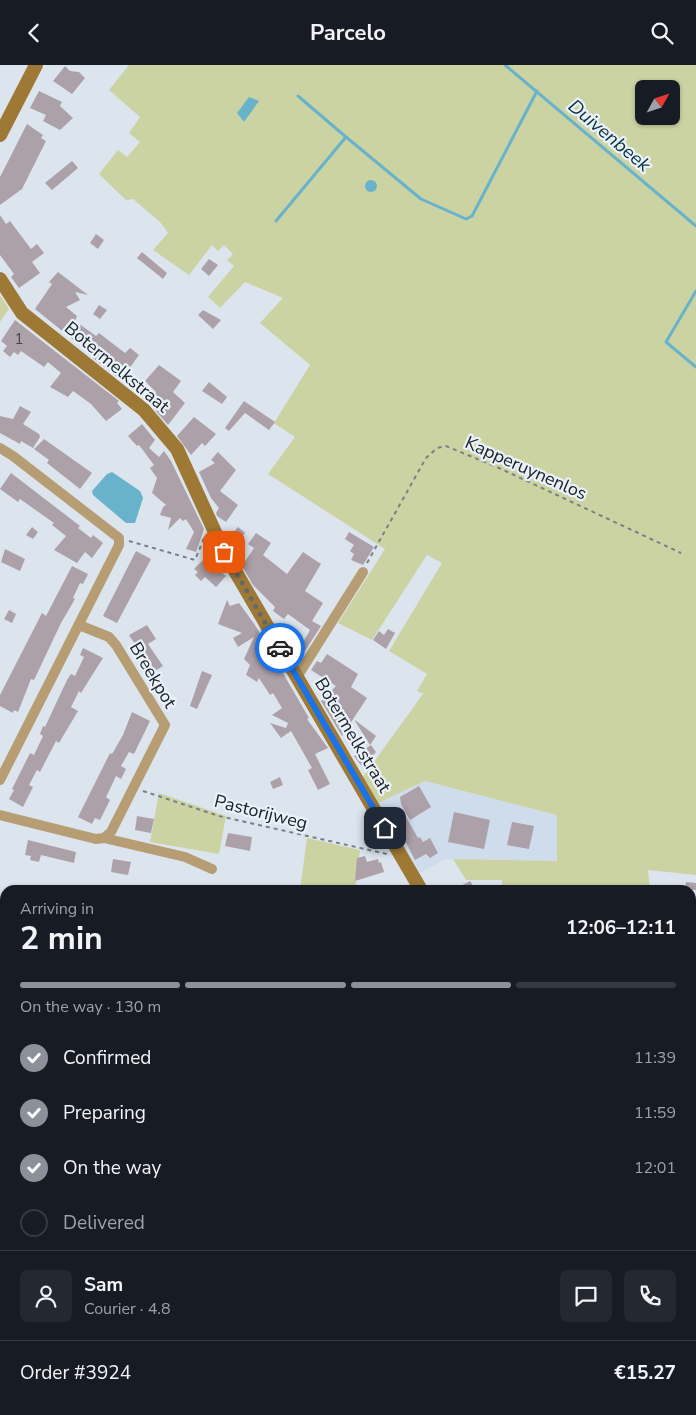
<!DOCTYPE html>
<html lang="en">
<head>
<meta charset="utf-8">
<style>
  :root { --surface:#171b24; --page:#242831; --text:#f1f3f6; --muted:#9ea1a6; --line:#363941; --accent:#8c9099 }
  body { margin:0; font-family:"Nunito Sans",sans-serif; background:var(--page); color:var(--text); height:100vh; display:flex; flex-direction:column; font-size:19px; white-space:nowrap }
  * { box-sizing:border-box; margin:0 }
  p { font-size:16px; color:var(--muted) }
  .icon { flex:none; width:28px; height:28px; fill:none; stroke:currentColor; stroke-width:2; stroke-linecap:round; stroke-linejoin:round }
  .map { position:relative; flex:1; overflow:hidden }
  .drawer { position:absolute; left:0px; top:820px; width:696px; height:530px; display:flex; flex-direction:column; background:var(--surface); border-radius:15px 15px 0 0; box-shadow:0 1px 4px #0004 }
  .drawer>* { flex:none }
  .needle { width:32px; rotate:50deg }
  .controls { position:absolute; left:635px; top:15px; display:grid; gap:10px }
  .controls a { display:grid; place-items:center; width:45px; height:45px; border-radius:8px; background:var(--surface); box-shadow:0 1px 4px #0004; font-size:25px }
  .pin { position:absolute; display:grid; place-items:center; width:42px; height:42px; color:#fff; margin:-21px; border-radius:10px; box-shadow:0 2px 8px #0006 }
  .courier { position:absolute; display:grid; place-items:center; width:50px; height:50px; margin:-25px; border:4px solid #1a73e8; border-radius:50%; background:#fff; color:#222; box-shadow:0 1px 6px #0007 }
  .head em { font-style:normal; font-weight:700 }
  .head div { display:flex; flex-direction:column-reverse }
  .head { display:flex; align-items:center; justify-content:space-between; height:85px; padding:0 20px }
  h1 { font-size:32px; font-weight:700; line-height:38px }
  .bar { display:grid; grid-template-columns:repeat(4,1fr); gap:8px 5px; align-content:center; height:60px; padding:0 20px }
  .bar i { height:6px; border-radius:4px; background:var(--line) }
  .bar .active { background:var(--accent) }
  .bar p { grid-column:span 4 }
  .line { display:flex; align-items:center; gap:12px; padding:0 20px; border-top:1px solid var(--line) }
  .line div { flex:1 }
  .round { display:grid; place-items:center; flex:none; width:52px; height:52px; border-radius:8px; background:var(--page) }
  ol { padding:0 20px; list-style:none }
  li { display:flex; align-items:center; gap:15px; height:55px }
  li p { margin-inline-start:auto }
  li .icon { padding:5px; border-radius:50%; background:var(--accent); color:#fff; stroke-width:4 }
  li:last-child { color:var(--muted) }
  li i { width:28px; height:28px; border:2px solid var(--line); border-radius:50% }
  header { display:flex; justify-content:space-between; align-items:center; height:65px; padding:0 20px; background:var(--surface); font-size:22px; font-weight:700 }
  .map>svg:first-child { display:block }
</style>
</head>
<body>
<header><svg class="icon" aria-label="back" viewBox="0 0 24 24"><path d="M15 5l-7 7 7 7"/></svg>Parcelo<svg class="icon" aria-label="search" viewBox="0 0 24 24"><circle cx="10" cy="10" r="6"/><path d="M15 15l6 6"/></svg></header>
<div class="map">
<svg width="696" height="1350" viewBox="0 0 696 1350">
  <rect width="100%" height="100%" fill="#dce5ee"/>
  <polygon fill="#cfdcec" points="425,716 557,750 558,796 453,794 444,795 420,808 378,738"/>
  <g fill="#cbd3a2" fill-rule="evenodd">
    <path d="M129,0H696V810L648,805L650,825H502V815H466L453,794L557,796V750L425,716L378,738L363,712L423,629L417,626L427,609L389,586L442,498L427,490L372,575L338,558L385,484L268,409L295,372L274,358L310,300L260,258L283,233L245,217L220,243L208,232L234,201L227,195L233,189L224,180L218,186L212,180L189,210L153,185L168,168L160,157L133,134L126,135L99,109L118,85L127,92L140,77L129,68L140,52L109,25ZM644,24H671V51H644Z"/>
    <polygon points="0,230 9,244 0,257"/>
    <polygon points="159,728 226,751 219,789 150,777"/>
    <polygon points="307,773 360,785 355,825 300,825"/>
    <polygon points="366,1345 393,1345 394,1350 367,1350"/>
    <polygon points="509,1345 565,1345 564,1350 509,1350"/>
  </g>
  <g fill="#68b3cb">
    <polygon points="249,32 259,36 244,57 237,48"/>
    <circle cx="371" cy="121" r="6"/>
    <polygon points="112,407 140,426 143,433 135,458 126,458 93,430 92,426 107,409"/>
  </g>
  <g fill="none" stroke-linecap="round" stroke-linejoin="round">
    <g stroke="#68b3cb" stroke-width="3">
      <polyline points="505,0 696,161"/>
      <polyline points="298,31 346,72"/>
      <polyline points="276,156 346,72 421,134 466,154 472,151 537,26"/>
      <polyline points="696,226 666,277 696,302"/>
    </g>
  </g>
  <g fill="#aca1a8">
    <polygon points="65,1 70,6 79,7 85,13 72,29 53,16"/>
    <polygon points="39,26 62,37 60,41 73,53 60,65 43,56 46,50 30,43"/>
    <polygon points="27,59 43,70 41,73 46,76 22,124 0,140 0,112"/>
    <polygon points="72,96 78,103 52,125 45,118"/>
    <polygon points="0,150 6,159 10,156 31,184 37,179 44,188 32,197 40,208 19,223 11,212 14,209 0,190"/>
    <polygon points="96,169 104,175 98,184 90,178"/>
    <polygon points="142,187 167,208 163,214 137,193"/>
    <polygon points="209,194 218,200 209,211 201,204"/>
    <polygon points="58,207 88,230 75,227 80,235 66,242 77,251 75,256 96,271 99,268 125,288 130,283 139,290 121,315 93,293 97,286 78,274 76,277 35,244 52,219 49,217"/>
    <polygon points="99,240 107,245 100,254 93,249"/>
    <polygon points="203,245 221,255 213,264 198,250"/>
    <polygon points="15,255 119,336 117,338 122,344 106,356 91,339 73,326 68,332 50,322 61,308 48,297 44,302 21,286 18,290 14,287 10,292 3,286 7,281 1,276"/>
    <polygon points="159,300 181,316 173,327 185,338 168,360 148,337 156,327 145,316"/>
    <polygon points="209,317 227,332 222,339 202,326"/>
    <polygon points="244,336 275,357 269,365 245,348 229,366 225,363"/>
    <polygon points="20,341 31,347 23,359 39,369 40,372 33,383 21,376 20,379 0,368 0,351 13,354"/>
    <polygon points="194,352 216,369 205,381 202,378 191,390 177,371"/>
    <polygon points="142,359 155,375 149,383 159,392 164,386 171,396 204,464 196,487 186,484 194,467 186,454 183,456 180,453 168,465 171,453 160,450 163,442 166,440 152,428 157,413 150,403 154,400 139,380 137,381 128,371"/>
    <polygon points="44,374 92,408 80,424 47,398 49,395 34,384"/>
    <polygon points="218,387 236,405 220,426 238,440 226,457 217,451 216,448 219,443 211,433 199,407 215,398 211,395"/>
    <polygon points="11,408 80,461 78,463 91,473 93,470 103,478 92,493 85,487 77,498 54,485 66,471 52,460 54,458 20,434 18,437 0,424"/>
    <polygon points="32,462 38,467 33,474 26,470"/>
    <polygon points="238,462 245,468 233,484 228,474"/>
    <polygon points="349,467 374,482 363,500 351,495 354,489 350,486 354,480 345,474"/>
    <polygon points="256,468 271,478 263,490 287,509 303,487 321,499 305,526 323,538 312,556 321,561 305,586 300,583 310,565 288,549 284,554 273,546 275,542 253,520 242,501 254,483 248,479"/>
    <polygon points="5,484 25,494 20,506 1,497"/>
    <polygon points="213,485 219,495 214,501 226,511 216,522 205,512 201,516 195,510 198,507 194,504"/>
    <polygon points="136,486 151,494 117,558 103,551"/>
    <polygon points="72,501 88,509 83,519 80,518 73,533 75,534 61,558 34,615 31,614 18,647 14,645 13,648 0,641 0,630 42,548 46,551"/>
    <polygon points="227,535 230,541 239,538 255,560 309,653 307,654 328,683 315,689 330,719 318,725 308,705 312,703 291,666 281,673 270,658 286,663 288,658 272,650 282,643 273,628 270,630 259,613 257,617 246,610 250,600 244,594 254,572 238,582 233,573 242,568 218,559"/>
    <polygon points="9,545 16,549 12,558 4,554"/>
    <polygon points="147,560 156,574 148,579 163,601 155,606 141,583 139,585 129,570"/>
    <polygon points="388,564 395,568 386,584 373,575 379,566 384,570"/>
    <polygon points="83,583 103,593 81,628 79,626 71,642 78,646 59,678 56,676 40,707 37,705 29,720 33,722 23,742 9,734 14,725 12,724 30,688 34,690 43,671 40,669 43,661 45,662 67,615 71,609 75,611 84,592 80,590"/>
    <polygon points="327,589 358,609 351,622 367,633 342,671 321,636 336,621 311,605 317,596 321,598"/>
    <polygon points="202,606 212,610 197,644 190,641"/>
    <polygon points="132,647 150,656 134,689 129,687 121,701 126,704 121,714 116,711 110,724 106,732 110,735 100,755 95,753 92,759 78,752 110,688 112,689 123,670"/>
    <polygon points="355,655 376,671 370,680 355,656"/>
    <polygon points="371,680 376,687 363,703 354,691"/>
    <polygon points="280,712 283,720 273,724 270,717"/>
    <polygon points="419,721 431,742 410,755 401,739 400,732"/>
    <polygon points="454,747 490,755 484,784 448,777"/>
    <polygon points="137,751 154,754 151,768 135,765"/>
    <polygon points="406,752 418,773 420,772 423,777 430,773 438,788 430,793 426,789 415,795 396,758"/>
    <polygon points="512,757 534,761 529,784 507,780"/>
    <polygon points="228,768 252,772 250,786 225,781"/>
    <polygon points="28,775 76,787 74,798 41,790 39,797 30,795 31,791 25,790"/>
    <polygon points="365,791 367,797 378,794 379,798 381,797 384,807 355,816 357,793"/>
    <polygon points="113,794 131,797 128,810 111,807"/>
    <polygon points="470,816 474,822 469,825 453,825"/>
    <polygon points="686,817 696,818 696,825 685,825"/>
  </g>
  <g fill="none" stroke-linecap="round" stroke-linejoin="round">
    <g stroke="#7a8086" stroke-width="2" stroke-dasharray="4 4" stroke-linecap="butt">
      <polyline points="129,476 195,495 204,473"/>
      <polyline points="367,498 426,393 437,383 446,381 499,403 681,488"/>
      <polyline points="143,726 219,751 387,789"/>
      <polyline points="0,992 5,991"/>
      <polyline points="691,1337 696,1337"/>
    </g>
    <g stroke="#b69d73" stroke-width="10">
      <polyline points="0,383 13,391 119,473 119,480 0,715"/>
      <polyline points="297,612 363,507"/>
      <polyline points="0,750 96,774 104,773 111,767 165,660 116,580 109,572 79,560"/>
      <polyline points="104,773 185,792 212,804"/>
      <polyline points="691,1050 696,1031"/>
      <polyline points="659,1345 660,1350"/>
    </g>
    <g stroke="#9e7935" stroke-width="14">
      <polyline points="0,70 36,0"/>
      <polyline points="0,214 22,248 144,345 177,384 224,487 421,825"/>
      <polyline points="0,925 5,926"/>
      <polyline points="691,1064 696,1065"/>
    </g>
  </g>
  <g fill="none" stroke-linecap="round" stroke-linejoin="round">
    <polyline stroke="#62686d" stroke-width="5" stroke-dasharray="0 9" points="224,487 280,583"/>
    <polyline stroke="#1a73e8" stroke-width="6" points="280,583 385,763"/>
  </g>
  <g text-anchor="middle" stroke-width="4.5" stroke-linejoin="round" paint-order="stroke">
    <g font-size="15" fill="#444347">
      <text x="19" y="279">1</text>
    </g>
    <g font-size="18" fill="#212427" stroke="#e9f2fb">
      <text transform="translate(117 302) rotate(40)" y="6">Botermelkstraat</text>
      <text transform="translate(526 403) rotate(24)" y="6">Kapperuynenlos</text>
      <text transform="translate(153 610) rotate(59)" y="6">Breekpot</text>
      <text transform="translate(353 670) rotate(59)" y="6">Botermelkstraat</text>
      <text transform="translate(261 747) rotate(14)" y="6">Pastorijweg</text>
    </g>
    <g font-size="19" font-style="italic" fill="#0d323d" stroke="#e9f2fb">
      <text transform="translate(610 70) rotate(40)" y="7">Duivenbeek</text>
    </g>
  </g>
</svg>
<div class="controls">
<a><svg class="needle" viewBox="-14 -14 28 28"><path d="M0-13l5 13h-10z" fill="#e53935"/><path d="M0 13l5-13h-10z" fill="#9ea1a6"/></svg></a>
</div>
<div class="pin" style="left:224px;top:487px;background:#ea580c"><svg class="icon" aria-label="bag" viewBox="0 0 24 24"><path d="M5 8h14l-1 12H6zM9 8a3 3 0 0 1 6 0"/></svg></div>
<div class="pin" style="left:385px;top:763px;background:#1f2937"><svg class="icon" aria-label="home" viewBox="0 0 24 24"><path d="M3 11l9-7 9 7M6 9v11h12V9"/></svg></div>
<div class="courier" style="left:280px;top:583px"><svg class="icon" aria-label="car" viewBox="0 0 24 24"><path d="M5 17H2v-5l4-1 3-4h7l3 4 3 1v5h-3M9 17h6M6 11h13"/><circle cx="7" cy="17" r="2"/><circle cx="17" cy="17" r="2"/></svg></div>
<section class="drawer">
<div class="head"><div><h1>2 min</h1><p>Arriving in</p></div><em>12:06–12:11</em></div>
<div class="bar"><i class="active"></i><i class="active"></i><i class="active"></i><i></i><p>On the way · 130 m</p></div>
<ol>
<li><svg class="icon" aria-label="check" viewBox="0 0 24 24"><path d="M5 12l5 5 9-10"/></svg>Confirmed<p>11:39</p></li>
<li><svg class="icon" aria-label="check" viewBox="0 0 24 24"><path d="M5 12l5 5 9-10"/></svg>Preparing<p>11:59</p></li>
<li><svg class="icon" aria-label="check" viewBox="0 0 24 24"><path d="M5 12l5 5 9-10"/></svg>On the way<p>12:01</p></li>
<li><i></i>Delivered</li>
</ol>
<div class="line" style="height:90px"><a class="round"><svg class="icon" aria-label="person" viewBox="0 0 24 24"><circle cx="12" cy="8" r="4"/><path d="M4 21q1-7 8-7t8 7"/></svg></a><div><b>Sam</b><p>Courier · 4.8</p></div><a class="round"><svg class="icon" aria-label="chat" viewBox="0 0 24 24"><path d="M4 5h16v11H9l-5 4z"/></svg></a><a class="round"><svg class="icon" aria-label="phone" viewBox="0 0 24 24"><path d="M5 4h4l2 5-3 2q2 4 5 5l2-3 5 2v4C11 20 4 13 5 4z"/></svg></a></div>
<div class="line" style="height:65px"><div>Order #3924</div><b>€15.27</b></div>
</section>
</div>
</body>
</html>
